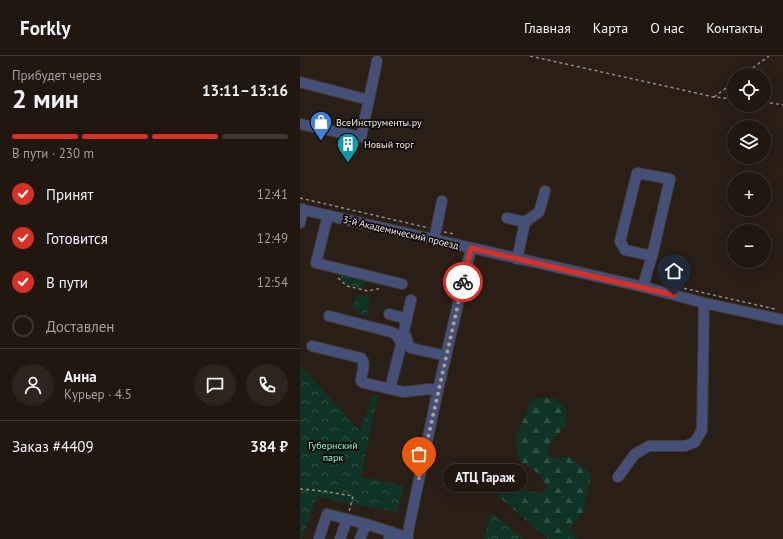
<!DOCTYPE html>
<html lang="ru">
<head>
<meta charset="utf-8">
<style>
  :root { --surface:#201711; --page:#2d241f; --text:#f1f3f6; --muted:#a29f9f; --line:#3d3631; --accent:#d93025 }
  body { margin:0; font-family:"PT Sans",sans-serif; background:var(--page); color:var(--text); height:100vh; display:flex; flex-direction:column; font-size:15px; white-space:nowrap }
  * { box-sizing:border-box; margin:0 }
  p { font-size:13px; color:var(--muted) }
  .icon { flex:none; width:22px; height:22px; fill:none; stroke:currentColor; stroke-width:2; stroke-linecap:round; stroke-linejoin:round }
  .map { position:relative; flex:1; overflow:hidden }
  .side { display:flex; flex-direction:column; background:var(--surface); width:300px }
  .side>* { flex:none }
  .controls { position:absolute; left:427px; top:12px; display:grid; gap:8px }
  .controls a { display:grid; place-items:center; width:44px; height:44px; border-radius:50%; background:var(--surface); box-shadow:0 4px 16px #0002,0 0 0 1px var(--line); font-size:20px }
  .pin { position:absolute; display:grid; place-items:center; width:34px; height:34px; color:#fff; margin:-41px -17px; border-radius:50% 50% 50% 0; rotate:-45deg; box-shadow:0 0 4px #0007 }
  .pin .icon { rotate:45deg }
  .courier { position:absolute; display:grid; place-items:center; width:40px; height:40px; margin:-20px; border:3px solid #d93025; border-radius:50%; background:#fff; color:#222; box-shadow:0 1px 5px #0007 }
  .bubble { position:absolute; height:28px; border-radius:14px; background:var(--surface); box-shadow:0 4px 16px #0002,0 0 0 1px var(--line); font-size:13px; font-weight:700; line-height:28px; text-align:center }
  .summary em { font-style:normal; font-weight:700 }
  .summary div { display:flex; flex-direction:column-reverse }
  .summary { display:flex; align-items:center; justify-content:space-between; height:68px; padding:0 12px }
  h1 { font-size:26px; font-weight:700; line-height:30px }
  .bar { display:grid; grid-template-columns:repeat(4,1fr); gap:6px 4px; align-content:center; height:48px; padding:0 12px }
  .bar i { height:5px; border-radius:3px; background:var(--line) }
  .bar .on { background:var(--accent) }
  .bar p { grid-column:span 4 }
  .line { display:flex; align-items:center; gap:10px; padding:0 12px; border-top:1px solid var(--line) }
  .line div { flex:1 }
  .round { display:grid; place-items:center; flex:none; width:42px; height:42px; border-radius:21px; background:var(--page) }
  ol { padding:0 12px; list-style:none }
  li { display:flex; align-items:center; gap:12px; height:44px }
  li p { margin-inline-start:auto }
  li .icon { padding:4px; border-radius:50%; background:var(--accent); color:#fff; stroke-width:4 }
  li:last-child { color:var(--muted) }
  li i { width:22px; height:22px; border:2px solid var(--line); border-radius:50% }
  header { display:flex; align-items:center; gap:24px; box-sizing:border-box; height:56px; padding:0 20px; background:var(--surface); border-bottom:1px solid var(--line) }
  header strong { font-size:19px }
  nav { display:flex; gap:22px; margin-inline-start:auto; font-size:14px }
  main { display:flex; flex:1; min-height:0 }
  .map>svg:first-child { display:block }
</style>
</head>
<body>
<header>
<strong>Forkly</strong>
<nav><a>Главная</a><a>Карта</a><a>О нас</a><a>Контакты</a></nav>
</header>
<main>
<section class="side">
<div class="summary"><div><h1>2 мин</h1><p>Прибудет через</p></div><em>13:11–13:16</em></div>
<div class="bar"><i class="on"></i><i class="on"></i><i class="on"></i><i></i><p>В пути · 230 m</p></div>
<ol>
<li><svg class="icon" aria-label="check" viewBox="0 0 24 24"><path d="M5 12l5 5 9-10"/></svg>Принят<p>12:41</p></li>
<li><svg class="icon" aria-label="check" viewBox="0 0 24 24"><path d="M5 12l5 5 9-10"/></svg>Готовится<p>12:49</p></li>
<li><svg class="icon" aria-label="check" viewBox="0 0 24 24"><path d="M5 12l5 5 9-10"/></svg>В пути<p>12:54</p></li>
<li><i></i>Доставлен</li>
</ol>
<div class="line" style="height:72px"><a class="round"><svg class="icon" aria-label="person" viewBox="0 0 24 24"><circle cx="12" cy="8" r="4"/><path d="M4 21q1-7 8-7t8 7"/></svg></a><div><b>Анна</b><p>Курьер · 4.5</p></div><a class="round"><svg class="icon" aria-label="chat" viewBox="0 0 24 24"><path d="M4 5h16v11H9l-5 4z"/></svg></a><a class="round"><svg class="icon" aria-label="phone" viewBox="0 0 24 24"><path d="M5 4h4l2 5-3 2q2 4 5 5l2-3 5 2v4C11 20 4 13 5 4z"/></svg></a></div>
<div class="line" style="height:52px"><div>Заказ #4409</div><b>384 ₽</b></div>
</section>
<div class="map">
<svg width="483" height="483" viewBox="0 0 483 483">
  <defs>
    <pattern id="forest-firs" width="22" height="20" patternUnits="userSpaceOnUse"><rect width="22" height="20" fill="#0f3426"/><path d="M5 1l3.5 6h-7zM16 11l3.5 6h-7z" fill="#325145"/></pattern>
    <pattern id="park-crowns" width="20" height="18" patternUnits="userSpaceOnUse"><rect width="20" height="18" fill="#0f3426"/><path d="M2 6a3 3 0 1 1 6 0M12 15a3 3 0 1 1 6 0" fill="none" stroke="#325145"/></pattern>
  </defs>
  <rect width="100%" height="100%" fill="#2a1f17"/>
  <polygon fill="url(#forest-firs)" points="254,342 266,352 265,370 247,391 251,402 270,401 291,417 284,455 270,472 278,483 248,483 198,440 200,427 241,438 247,431 238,417 218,404 216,382 231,343"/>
  <g fill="url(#park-crowns)">
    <polygon points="35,217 65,224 63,233 47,229"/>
    <polygon points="56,238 71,242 66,262 53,252"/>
    <polygon points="0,309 60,375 73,338 78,339 61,421 104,430 97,456 17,441 2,483 0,483"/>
    <polygon points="191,457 224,483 184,483"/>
  </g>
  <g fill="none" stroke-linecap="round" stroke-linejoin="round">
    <g stroke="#463b34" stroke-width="12">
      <g id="minor">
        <polyline points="0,26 69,44"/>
        <polyline points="0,68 61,81 77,5"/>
        <polyline points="0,153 344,231 404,247 483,264"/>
        <polyline points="28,159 16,207 102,228"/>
        <polyline points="207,162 225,166 217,203"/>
        <polyline points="225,166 239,156 245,135"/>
        <polyline points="0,167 3,153"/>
        <polyline points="134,184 142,145"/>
        <polyline points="344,231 345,223 352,200 370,123 337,117 320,185 325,194 352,200"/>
        <polyline points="111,244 104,275 109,290 111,292 146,300"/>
        <polyline points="89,258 107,263"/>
        <path d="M29,260L91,276C97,278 100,283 101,289L90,333"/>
        <path d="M12,290L61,302C67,308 61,317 61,325L64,327L104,336L129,333L138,334"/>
        <polyline points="318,421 335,398 349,390 385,390 395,386 402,374 404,247"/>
        <polyline points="66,468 91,476"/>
        <polyline points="19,483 27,458 66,468 60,483"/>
        <polyline points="40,483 47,463"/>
        <polyline points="89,483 91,476 108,482"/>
        <polyline points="107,483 110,466 138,334 171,192"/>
      </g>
    </g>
    <g stroke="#938a84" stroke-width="1.5" stroke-dasharray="3 3" stroke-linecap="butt">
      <polyline points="230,0 414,41 434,43"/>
      <polyline points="443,19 469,0"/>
      <polyline points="414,41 434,26"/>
      <polyline points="464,46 483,49"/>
      <polyline points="0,142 129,172"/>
      <polyline points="144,176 154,178"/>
      <polyline points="38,222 47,230 68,235 82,232"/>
      <polyline points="378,231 475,253"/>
      <polyline points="0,433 22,435 53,440 49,456"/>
    </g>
    <use href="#minor" stroke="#455078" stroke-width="10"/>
  </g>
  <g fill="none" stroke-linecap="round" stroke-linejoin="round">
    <polyline stroke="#aba29c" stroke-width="4" stroke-dasharray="0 7.2" points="119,422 163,226"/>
    <polyline stroke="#d93025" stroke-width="5" points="163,226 171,192 374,239"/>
  </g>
  <defs>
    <g id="shop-pin" transform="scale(1.15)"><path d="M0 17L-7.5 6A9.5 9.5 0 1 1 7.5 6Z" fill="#3f7fe0" stroke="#0f0a07"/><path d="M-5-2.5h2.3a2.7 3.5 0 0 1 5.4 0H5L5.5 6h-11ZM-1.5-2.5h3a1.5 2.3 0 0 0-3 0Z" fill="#fff"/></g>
    <g id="building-pin" transform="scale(1.15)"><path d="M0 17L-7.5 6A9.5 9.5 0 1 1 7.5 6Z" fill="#0f9aa8" stroke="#0f0a07"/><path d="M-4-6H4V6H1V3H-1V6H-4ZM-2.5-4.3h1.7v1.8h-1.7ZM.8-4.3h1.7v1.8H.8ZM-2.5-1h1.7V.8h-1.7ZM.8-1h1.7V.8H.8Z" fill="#fff"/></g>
  </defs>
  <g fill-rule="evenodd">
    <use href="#shop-pin" x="21" y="66"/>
    <use href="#building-pin" x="48" y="88"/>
  </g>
  <g text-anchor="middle" stroke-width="3.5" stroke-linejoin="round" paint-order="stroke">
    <g font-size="10" fill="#f0e9e4" stroke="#0f0a07" text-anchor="start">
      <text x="36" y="70">ВсеИнструменты.ру</text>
      <text x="64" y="92">Новый торг</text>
    </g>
    <g font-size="10" fill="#f0e9e4" stroke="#0f0a07">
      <text transform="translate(101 176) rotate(13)" y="4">3-й Академический проезд</text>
    </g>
    <g font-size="10" fill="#8ffbcd" stroke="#0f0a07">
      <text x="33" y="393">Губернский<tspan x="33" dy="12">парк</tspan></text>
    </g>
  </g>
</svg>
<div class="controls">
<a><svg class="icon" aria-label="locate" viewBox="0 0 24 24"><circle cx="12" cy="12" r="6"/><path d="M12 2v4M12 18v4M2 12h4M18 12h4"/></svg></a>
<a><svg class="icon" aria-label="layers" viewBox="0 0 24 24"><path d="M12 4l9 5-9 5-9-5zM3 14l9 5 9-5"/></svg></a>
<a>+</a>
<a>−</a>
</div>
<div class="pin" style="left:119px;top:422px;background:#ea580c"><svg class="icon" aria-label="bag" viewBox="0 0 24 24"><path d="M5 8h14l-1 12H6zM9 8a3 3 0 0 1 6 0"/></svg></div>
<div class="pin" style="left:374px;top:239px;background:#1f2937"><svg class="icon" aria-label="home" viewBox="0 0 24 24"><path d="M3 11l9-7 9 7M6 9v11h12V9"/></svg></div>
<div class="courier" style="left:163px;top:226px"><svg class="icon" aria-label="bike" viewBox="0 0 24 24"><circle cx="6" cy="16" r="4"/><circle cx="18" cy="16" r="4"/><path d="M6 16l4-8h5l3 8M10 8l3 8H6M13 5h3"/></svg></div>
<div class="bubble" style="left:143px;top:408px;width:84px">АТЦ Гараж</div>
</div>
</main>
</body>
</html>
